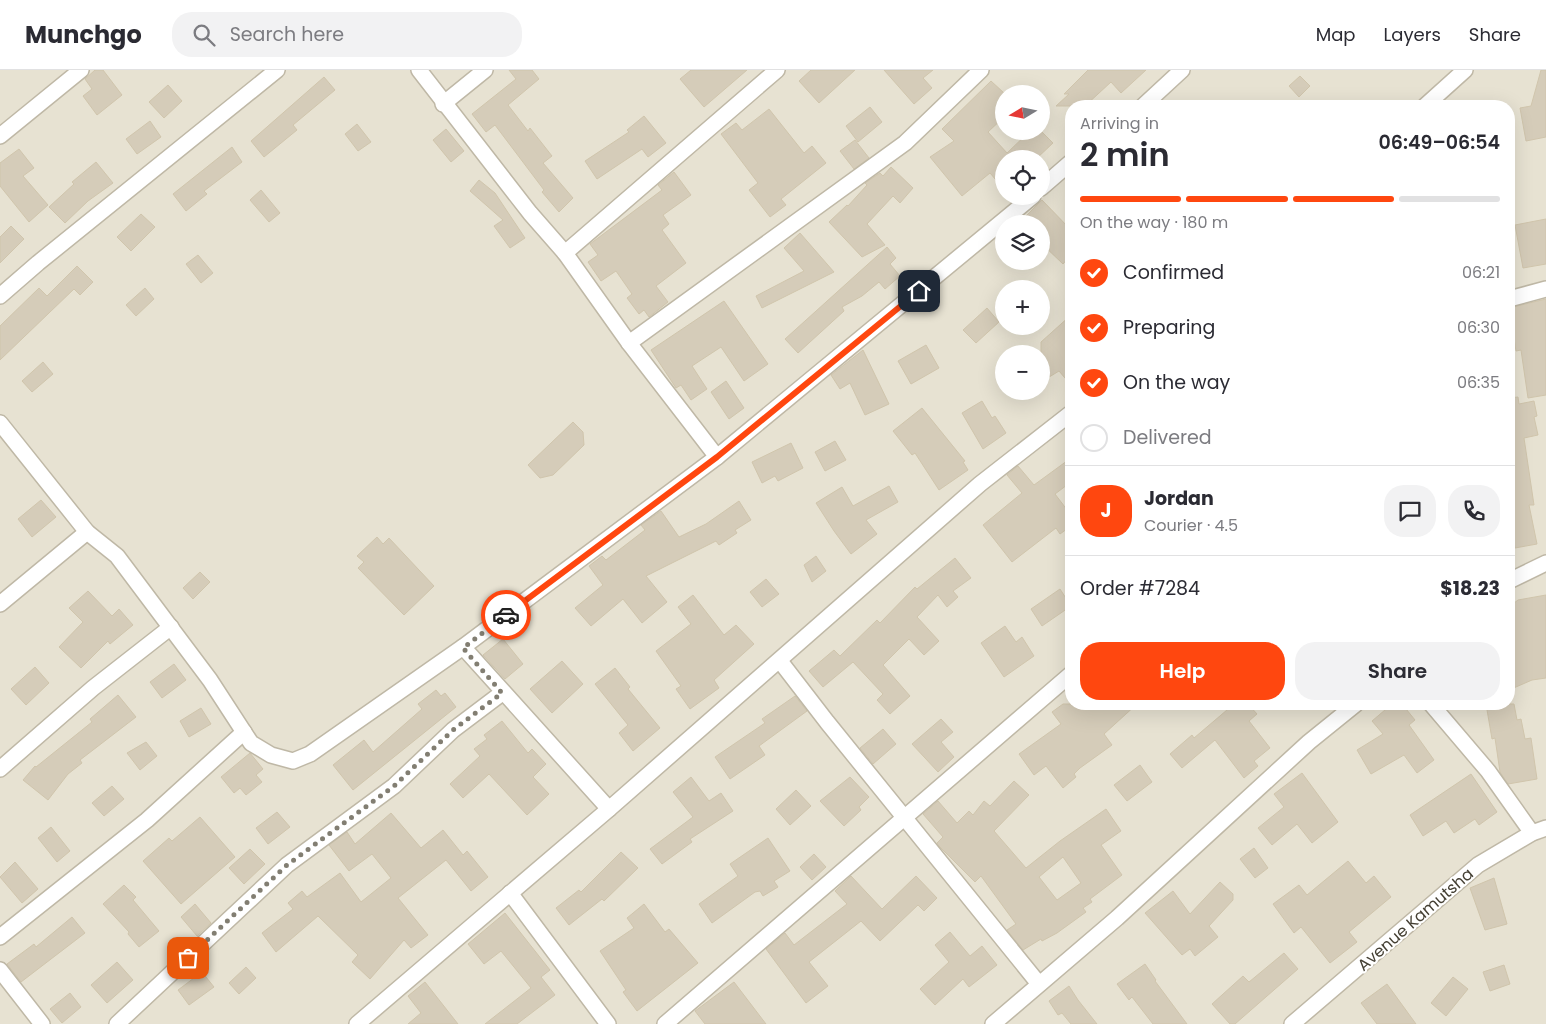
<!DOCTYPE html>
<html lang="en">
<head>
<meta charset="utf-8">
<style>
  :root { --surface:#fff; --page:#f2f2f3; --text:#2b2b33; --muted:#7c7c81; --line:#e1e1e2; --accent:#ff470f }
  body { margin:0; font-family:Poppins,sans-serif; background:var(--page); color:var(--text); height:100vh; display:flex; flex-direction:column; font-size:19px; white-space:nowrap }
  * { box-sizing:border-box; margin:0 }
  p { font-size:16px; color:var(--muted) }
  .icon { flex:none; width:28px; height:28px; fill:none; stroke:currentColor; stroke-width:2; stroke-linecap:round; stroke-linejoin:round }
  .map { position:relative; flex:1; overflow:hidden }
  .side { position:absolute; left:1065px; top:30px; width:450px; height:610px; display:flex; flex-direction:column; background:var(--surface); border-radius:20px; box-shadow:0 5px 20px #0002 }
  .side>* { flex:none }
  .needle { width:32px; rotate:260deg }
  .fabs { position:absolute; left:995px; top:15px; display:grid; gap:10px }
  .fabs a { display:grid; place-items:center; width:55px; height:55px; border-radius:50%; background:var(--surface); box-shadow:0 5px 20px #0002; font-size:25px }
  .pin { position:absolute; display:grid; place-items:center; width:42px; height:42px; color:#fff; margin:-21px; border-radius:10px; box-shadow:0 2px 8px #0006 }
  .courier { position:absolute; display:grid; place-items:center; width:50px; height:50px; margin:-25px; border:4px solid #ff470f; border-radius:50%; background:#fff; color:#222; box-shadow:0 1px 6px #0007 }
  .head em { font-style:normal; font-weight:600 }
  .head div { display:flex; flex-direction:column-reverse }
  .head { display:flex; align-items:center; justify-content:space-between; height:85px; padding:0 15px }
  h1 { font-size:32px; font-weight:600; line-height:38px }
  .bar { display:grid; grid-template-columns:repeat(4,1fr); gap:8px 5px; align-content:center; height:60px; padding:0 15px }
  .bar i { height:6px; border-radius:4px; background:var(--line) }
  .bar .on { background:var(--accent) }
  .bar p { grid-column:span 4 }
  .line { display:flex; align-items:center; gap:12px; padding:0 15px; border-top:1px solid var(--line) }
  .line div { flex:1 }
  .round { display:grid; place-items:center; flex:none; width:52px; height:52px; border-radius:20px; background:var(--page) }
  ol { padding:0 15px; list-style:none }
  li { display:flex; align-items:center; gap:15px; height:55px }
  li p { margin-inline-start:auto }
  li .icon { padding:5px; border-radius:50%; background:var(--accent); color:#fff; stroke-width:4 }
  li:last-child { color:var(--muted) }
  li i { width:28px; height:28px; border:2px solid var(--line); border-radius:50% }
  .cta { display:flex; gap:10px; margin-top:auto; padding:10px 15px }
  .cta a { flex:1; height:58px; border-radius:20px; background:var(--accent); color:#fff; font-size:20px; font-weight:600; line-height:58px; text-align:center }
  .cta a+a { background:var(--page); color:var(--text) }
  header { display:flex; align-items:center; gap:30px; box-sizing:border-box; height:70px; padding:0 25px; background:var(--surface); border-bottom:1px solid var(--line) }
  header strong { font-size:24px }
  nav { display:flex; gap:28px; margin-inline-start:auto; font-size:18px }
  .search { width:350px; height:45px; background:var(--page); display:flex; align-items:center; gap:12px; box-sizing:border-box; padding:0 18px; border-radius:20px; color:var(--muted); font-size:19px }
  .map>svg:first-child { display:block }
</style>
</head>
<body>
<header>
<strong>Munchgo</strong>
<div class="search"><svg class="icon" aria-label="search" viewBox="0 0 24 24"><circle cx="10" cy="10" r="6"/><path d="M15 15l6 6"/></svg>Search here</div>
<nav><a>Map</a><a>Layers</a><a>Share</a></nav>
</header>
<div class="map">
<svg width="1546" height="954" viewBox="0 0 1546 954">
  <rect width="100%" height="100%" fill="#f3f0e4"/>
  <path fill="#e7e2d2" fill-rule="evenodd" d="M0,0H1546V954H0ZM1004,24H1041V61H1004ZM1071,36H1509V634H1071ZM1004,89H1041V126H1004ZM1004,154H1041V191H1004ZM1004,219H1041V256H1004ZM1004,284H1041V321H1004Z"/>
  <g fill="#d5ccb9" stroke="#d0c5ac" fill-rule="evenodd">
    <polygon points="95,0 103,0 122,25 97,45 83,26 92,19 85,9"/>
    <polygon points="509,0 532,0 539,9 508,35 528,61 530,58 552,86 543,93 573,128 559,142 542,122 544,120 495,55 486,62 472,44 516,9"/>
    <polygon points="691,0 747,0 704,37 680,9"/>
    <polygon points="811,0 855,0 819,33 799,11"/>
    <polygon points="884,0 933,0 923,8 932,18 914,34"/>
    <polygon points="1088,0 1146,0 1121,23 1111,12 1085,36 1056,36 1069,24 1064,24"/>
    <polygon points="1541,0 1546,0 1546,67 1526,71 1520,38 1531,36"/>
    <polygon points="1300,6 1310,16 1299,27 1289,16"/>
    <polygon points="324,7 335,20 293,55 297,60 264,87 251,71"/>
    <polygon points="991,11 1004,23 1004,47 988,62 1007,83 1030,61 1041,61 1053,73 1036,89 1004,89 1004,102 996,110 990,103 962,126 930,87 954,71 942,59"/>
    <polygon points="168,15 182,31 164,48 149,32"/>
    <polygon points="870,37 882,52 858,72 846,56"/>
    <polygon points="769,39 804,83 812,76 826,93 781,129 786,135 770,147 749,120 758,113 721,64 736,53 742,60"/>
    <polygon points="644,46 666,73 648,87 642,79 597,109 585,91 629,62 627,60"/>
    <polygon points="150,51 161,67 137,84 126,69"/>
    <polygon points="357,54 371,72 358,81 345,64"/>
    <polygon points="446,59 464,81 451,92 433,70"/>
    <polygon points="855,70 869,88 854,99 840,81"/>
    <polygon points="232,77 242,92 204,121 207,124 186,141 173,124"/>
    <polygon points="19,79 34,98 23,106 48,135 29,152 0,116 0,93"/>
    <polygon points="96,92 113,113 88,131 65,153 49,137 74,114 72,112"/>
    <polygon points="891,97 913,118 900,133 893,126 867,154 885,175 862,187 829,152 847,135 848,136 867,115 865,113 880,103 883,106"/>
    <polygon points="674,102 691,125 663,145 669,154 662,160 686,193 656,216 668,232 649,247 644,240 639,244 627,228 632,224 616,201 601,211 588,192 598,185 590,174 662,120 658,115"/>
    <polygon points="479,110 495,123 525,168 510,178 494,156 503,150 470,121"/>
    <polygon points="261,120 280,143 269,152 250,130"/>
    <polygon points="1042,130 1071,160 1071,185 1063,194 1041,173 1041,154 1018,154"/>
    <polygon points="141,144 155,157 131,181 117,167"/>
    <polygon points="1546,149 1546,194 1523,198 1515,155"/>
    <polygon points="11,156 24,169 0,193 0,167"/>
    <polygon points="800,163 834,202 762,238 756,226 804,201 784,178"/>
    <polygon points="887,177 896,188 890,194 900,206 885,219 879,212 862,226 842,237 844,241 798,283 785,269"/>
    <polygon points="198,185 213,203 201,213 186,194"/>
    <polygon points="77,196 93,212 80,225 74,219 0,290 0,256 39,218 47,226"/>
    <polygon points="145,218 154,229 136,246 126,235"/>
    <polygon points="1546,229 1546,325 1528,328 1521,280 1516,281 1509,238"/>
    <polygon points="724,231 768,294 744,311 721,277 692,296 707,319 691,330 681,315 676,318 651,280"/>
    <polygon points="987,238 999,252 976,273 963,260"/>
    <polygon points="1071,245 1071,315 1059,301 1041,312 1041,272"/>
    <polygon points="926,275 939,298 911,314 898,291"/>
    <polygon points="863,280 889,334 865,345 850,313 840,319 831,305"/>
    <polygon points="43,292 53,304 32,322 22,311"/>
    <polygon points="726,311 744,338 729,349 711,322"/>
    <polygon points="1518,327 1519,334 1534,331 1537,346 1534,347 1538,365 1524,368 1534,435 1529,435 1537,474 1515,478 1509,446 1509,328"/>
    <polygon points="982,331 992,348 995,346 1006,363 983,379 962,343"/>
    <polygon points="922,338 965,391 963,392 968,400 939,420 915,383 912,385 893,361"/>
    <polygon points="573,352 583,362 584,375 553,405 540,408 528,395"/>
    <polygon points="835,371 846,390 825,401 815,382"/>
    <polygon points="791,373 803,398 778,411 775,406 762,413 752,392"/>
    <polygon points="1071,388 1071,412 1055,424 1071,445 1071,456 1060,464 1056,458 1012,492 983,455 1022,423 1007,405 1018,396 1034,415"/>
    <polygon points="889,416 898,432 866,450 877,464 851,484 834,461 816,433 842,417 853,436"/>
    <polygon points="41,430 56,447 32,467 18,449"/>
    <polygon points="739,431 751,450 735,460 737,463 719,475 716,471 646,506 667,532 642,553 623,529 591,556 575,538 603,515 589,496 602,486 606,490 645,460 641,455 661,441 679,467 706,454"/>
    <polygon points="377,467 383,474 389,468 434,516 404,545 358,498 364,492 357,486"/>
    <polygon points="816,486 826,501 812,512 804,495"/>
    <polygon points="955,488 971,508 953,521 958,527 947,537 938,525 917,547 939,571 924,585 909,569 883,595 910,626 890,644 877,630 883,624 853,592 823,617 809,601 834,580 840,586 877,550 880,553 915,517 917,519"/>
    <polygon points="200,502 210,512 193,529 183,518"/>
    <polygon points="766,509 779,524 762,537 750,522"/>
    <polygon points="1060,519 1071,536 1042,556 1031,539"/>
    <polygon points="88,521 112,546 119,539 133,555 110,574 108,571 81,598 59,577 83,552 69,538"/>
    <polygon points="693,525 724,565 736,555 754,574 714,610 719,618 690,639 676,619 681,616 656,581 691,554 678,537"/>
    <polygon points="1546,525 1546,608 1532,610 1509,620 1509,537 1518,530"/>
    <polygon points="1005,556 1016,572 1022,567 1034,586 1004,607 981,573"/>
    <polygon points="503,569 523,594 505,609 483,585"/>
    <polygon points="562,591 583,614 552,643 530,619"/>
    <polygon points="174,594 186,610 162,628 150,612"/>
    <polygon points="35,597 49,613 26,635 11,619"/>
    <polygon points="615,598 630,617 628,619 660,658 633,681 619,663 628,655 595,614"/>
    <polygon points="436,620 441,626 445,623 456,637 353,720 333,695 364,670 373,682 422,639 418,634"/>
    <polygon points="118,625 136,647 80,690 82,693 68,704 48,730 23,710 35,696 36,697 92,652 90,649"/>
    <polygon points="795,626 807,641 759,676 765,685 730,709 715,687 765,653 762,649"/>
    <polygon points="1063,634 1137,634 1104,664 1112,675 1080,698 1074,704 1076,707 1063,718 1046,696 1034,705 1019,684 1061,654 1052,642"/>
    <polygon points="1234,634 1248,634 1257,644 1249,651 1270,678 1254,691 1258,696 1244,708 1215,670 1182,698 1170,684 1192,665 1194,668"/>
    <polygon points="1392,634 1402,634 1415,650 1409,655 1434,690 1417,703 1404,685 1371,704 1357,680 1383,664 1372,651"/>
    <polygon points="1486,634 1514,634 1517,650 1521,649 1525,669 1531,668 1537,709 1508,714 1500,702 1495,668 1492,669"/>
    <polygon points="201,638 211,654 189,667 180,651"/>
    <polygon points="941,649 953,662 941,672 954,687 938,702 912,674"/>
    <polygon points="502,651 528,683 532,679 546,694 533,707 549,724 527,745 489,704 463,728 450,714 480,686 474,679 487,669 484,665"/>
    <polygon points="883,659 896,674 873,694 860,678"/>
    <polygon points="146,672 157,686 140,700 127,683"/>
    <polygon points="250,683 263,699 256,705 262,712 246,725 240,718 234,723 221,707"/>
    <polygon points="1140,695 1152,712 1127,731 1114,715"/>
    <polygon points="1302,703 1338,752 1312,773 1297,754 1272,775 1258,758 1284,737 1274,724"/>
    <polygon points="1471,704 1497,742 1479,755 1475,749 1454,763 1446,751 1423,766 1410,745"/>
    <polygon points="691,707 709,731 721,723 733,741 690,769 692,772 662,794 650,779 693,747 673,722"/>
    <polygon points="850,707 869,727 859,737 861,740 844,756 820,731"/>
    <path d="M1014,711L1029,725L994,761L1026,798L1060,771L1106,739L1121,761L1101,775L1122,805L1090,829L1092,832L1083,838L1086,842L1057,863L1042,871L1041,869L1023,880L1007,860L1016,854L981,806L975,812L939,776L937,773L943,767L923,744L938,731L957,753L969,741L973,745L984,731L990,736ZM1063,787L1081,813L1057,830L1039,807Z"/>
    <polygon points="112,716 124,729 104,746 92,733"/>
    <polygon points="796,720 811,736 790,755 776,739"/>
    <polygon points="277,742 290,757 268,774 256,758"/>
    <polygon points="391,743 421,778 443,760 463,785 467,781 488,807 471,821 446,790 398,828 428,865 411,878 404,870 370,909 352,892 358,885 318,846 276,882 262,863 293,839 288,833 302,821 307,827 340,803 361,832 391,808 372,784 349,801 329,775 347,762 355,774"/>
    <polygon points="200,747 235,787 181,834 143,791 169,768 172,771"/>
    <polygon points="51,757 70,781 57,792 38,768"/>
    <polygon points="768,768 790,801 774,811 778,817 763,826 760,821 755,822 712,853 699,834 738,806 730,794"/>
    <polygon points="1254,778 1268,798 1255,808 1240,789"/>
    <polygon points="250,779 265,794 244,814 229,798"/>
    <polygon points="621,782 638,798 604,831 602,829 569,855 556,838 579,820 581,822"/>
    <polygon points="814,784 826,797 812,810 800,797"/>
    <polygon points="1348,791 1366,813 1374,806 1391,827 1349,862 1357,872 1330,893 1301,857 1294,863 1273,834 1299,815 1307,825"/>
    <polygon points="15,792 38,819 22,833 0,807"/>
    <polygon points="851,806 882,839 916,806 937,828 924,841 918,835 880,871 861,851 809,892 828,916 806,933 766,879 785,863 794,875 847,834 835,821"/>
    <polygon points="1494,808 1507,854 1485,860 1470,818"/>
    <polygon points="1220,812 1233,824 1233,830 1209,856 1218,867 1195,886 1190,879 1182,885 1145,843 1173,821 1190,844"/>
    <polygon points="124,815 136,827 133,830 159,861 139,877 128,864 129,862 103,834"/>
    <polygon points="195,834 211,853 197,866 181,847"/>
    <polygon points="644,834 665,862 669,859 698,893 637,941 623,922 626,920 600,881 634,858 627,848"/>
    <polygon points="505,843 550,900 541,907 555,925 517,954 485,954 531,918 501,881 484,894 468,874"/>
    <polygon points="72,847 85,863 21,912 7,894 34,874 36,877"/>
    <polygon points="950,862 970,886 982,876 997,895 969,917 963,909 935,935 920,919 949,892 935,875"/>
    <polygon points="1284,883 1298,899 1235,954 1230,954 1212,934 1243,906 1249,912"/>
    <polygon points="117,892 133,910 107,933 91,915"/>
    <polygon points="1145,894 1156,910 1155,911 1187,954 1153,954 1132,927 1129,930 1117,914"/>
    <polygon points="1504,895 1510,914 1490,921 1483,902"/>
    <polygon points="246,897 256,908 239,924 229,913"/>
    <polygon points="202,902 214,917 189,935 178,920"/>
    <polygon points="1453,907 1468,919 1446,946 1431,933"/>
    <polygon points="425,912 458,954 408,954 421,943 408,926"/>
    <polygon points="734,912 766,954 705,954 695,941"/>
    <polygon points="1387,914 1416,954 1377,954 1361,933"/>
    <polygon points="1069,916 1078,930 1097,954 1071,954 1062,943 1058,945 1049,931"/>
    <polygon points="70,923 81,937 62,953 50,939"/>
  </g>
  <g fill="none" stroke-linecap="round" stroke-linejoin="round">
    <g stroke="#bfb8a6" stroke-width="18">
      <g id="street">
        <polyline points="419,0 530,143 565,183 629,273 717,387"/>
        <polyline points="443,34 485,0"/>
        <polyline points="1143,36 1182,0"/>
        <polyline points="1425,36 1465,0"/>
        <polyline points="0,66 81,0"/>
        <polyline points="1041,118 1071,92"/>
        <polyline points="565,183 777,0"/>
        <polyline points="0,226 38,193 277,0"/>
        <polyline points="1509,229 1546,219"/>
        <polyline points="629,273 905,73 981,0"/>
        <polyline points="0,353 87,462 117,486 210,610 251,673 271,685 293,691 310,684 463,577 717,387 1033,126"/>
        <polyline points="1509,511 1546,493"/>
        <polyline points="0,534 87,462"/>
        <polyline points="463,577 609,739"/>
        <polyline points="780,591 827,652 1039,914"/>
        <polyline points="1431,634 1488,701 1532,763"/>
        <polyline points="0,699 93,618 171,557"/>
        <polyline points="510,823 608,954"/>
        <polyline points="0,867 147,750 244,662"/>
        <polyline points="0,900 42,954"/>
        <polyline points="117,954 287,795 394,716 453,660 502,623"/>
        <polyline points="357,954 609,739 980,414 1071,343"/>
        <polyline points="665,954 1071,604"/>
        <polyline points="993,954 1117,848 1309,672 1356,634"/>
        <polyline points="1292,954 1478,795 1532,763 1546,758"/>
      </g>
    </g>
    <use href="#street" stroke="#fff" stroke-width="15"/>
  </g>
  <g fill="none" stroke-linecap="round" stroke-linejoin="round">
    <polyline stroke="#827e72" stroke-width="5" stroke-dasharray="0 9" points="188,888 287,795 394,716 453,660 502,623 463,578 506,545"/>
    <polyline stroke="#ff470f" stroke-width="6" points="506,545 717,387 919,221"/>
  </g>
  <g text-anchor="middle" stroke-width="4" stroke-linejoin="round" paint-order="stroke">
    <g font-size="16" fill="#454034" stroke="#fff">
      <text transform="translate(1415 849) rotate(-41)" y="6">Avenue Kamutsha</text>
    </g>
  </g>
</svg>
<div class="fabs">
<a><svg class="needle" viewBox="-14 -14 28 28"><path d="M0-13l5 13h-10z" fill="#e53935"/><path d="M0 13l5-13h-10z" fill="#7c7c81"/></svg></a>
<a><svg class="icon" aria-label="locate" viewBox="0 0 24 24"><circle cx="12" cy="12" r="6"/><path d="M12 2v4M12 18v4M2 12h4M18 12h4"/></svg></a>
<a><svg class="icon" aria-label="layers" viewBox="0 0 24 24"><path d="M12 4l9 5-9 5-9-5zM3 14l9 5 9-5"/></svg></a>
<a>+</a>
<a>−</a>
</div>
<div class="pin" style="left:188px;top:888px;background:#ea580c"><svg class="icon" aria-label="bag" viewBox="0 0 24 24"><path d="M5 8h14l-1 12H6zM9 8a3 3 0 0 1 6 0"/></svg></div>
<div class="pin" style="left:919px;top:221px;background:#1f2937"><svg class="icon" aria-label="home" viewBox="0 0 24 24"><path d="M3 11l9-7 9 7M6 9v11h12V9"/></svg></div>
<div class="courier" style="left:506px;top:545px"><svg class="icon" aria-label="car" viewBox="0 0 24 24"><path d="M5 17H2v-5l4-1 3-4h7l3 4 3 1v5h-3M9 17h6M6 11h13"/><circle cx="7" cy="17" r="2"/><circle cx="17" cy="17" r="2"/></svg></div>
<section class="side">
<div class="head"><div><h1>2 min</h1><p>Arriving in</p></div><em>06:49–06:54</em></div>
<div class="bar"><i class="on"></i><i class="on"></i><i class="on"></i><i></i><p>On the way · 180 m</p></div>
<ol>
<li><svg class="icon" aria-label="check" viewBox="0 0 24 24"><path d="M5 12l5 5 9-10"/></svg>Confirmed<p>06:21</p></li>
<li><svg class="icon" aria-label="check" viewBox="0 0 24 24"><path d="M5 12l5 5 9-10"/></svg>Preparing<p>06:30</p></li>
<li><svg class="icon" aria-label="check" viewBox="0 0 24 24"><path d="M5 12l5 5 9-10"/></svg>On the way<p>06:35</p></li>
<li><i></i>Delivered</li>
</ol>
<div class="line" style="height:90px"><b class="round" style="background:var(--accent);color:#fff">J</b><div><b>Jordan</b><p>Courier · 4.5</p></div><a class="round"><svg class="icon" aria-label="chat" viewBox="0 0 24 24"><path d="M4 5h16v11H9l-5 4z"/></svg></a><a class="round"><svg class="icon" aria-label="phone" viewBox="0 0 24 24"><path d="M5 4h4l2 5-3 2q2 4 5 5l2-3 5 2v4C11 20 4 13 5 4z"/></svg></a></div>
<div class="line" style="height:65px"><div>Order #7284</div><b>$18.23</b></div>
<div class="cta"><a>Help</a><a>Share</a></div>
</section>
</div>
</body>
</html>
